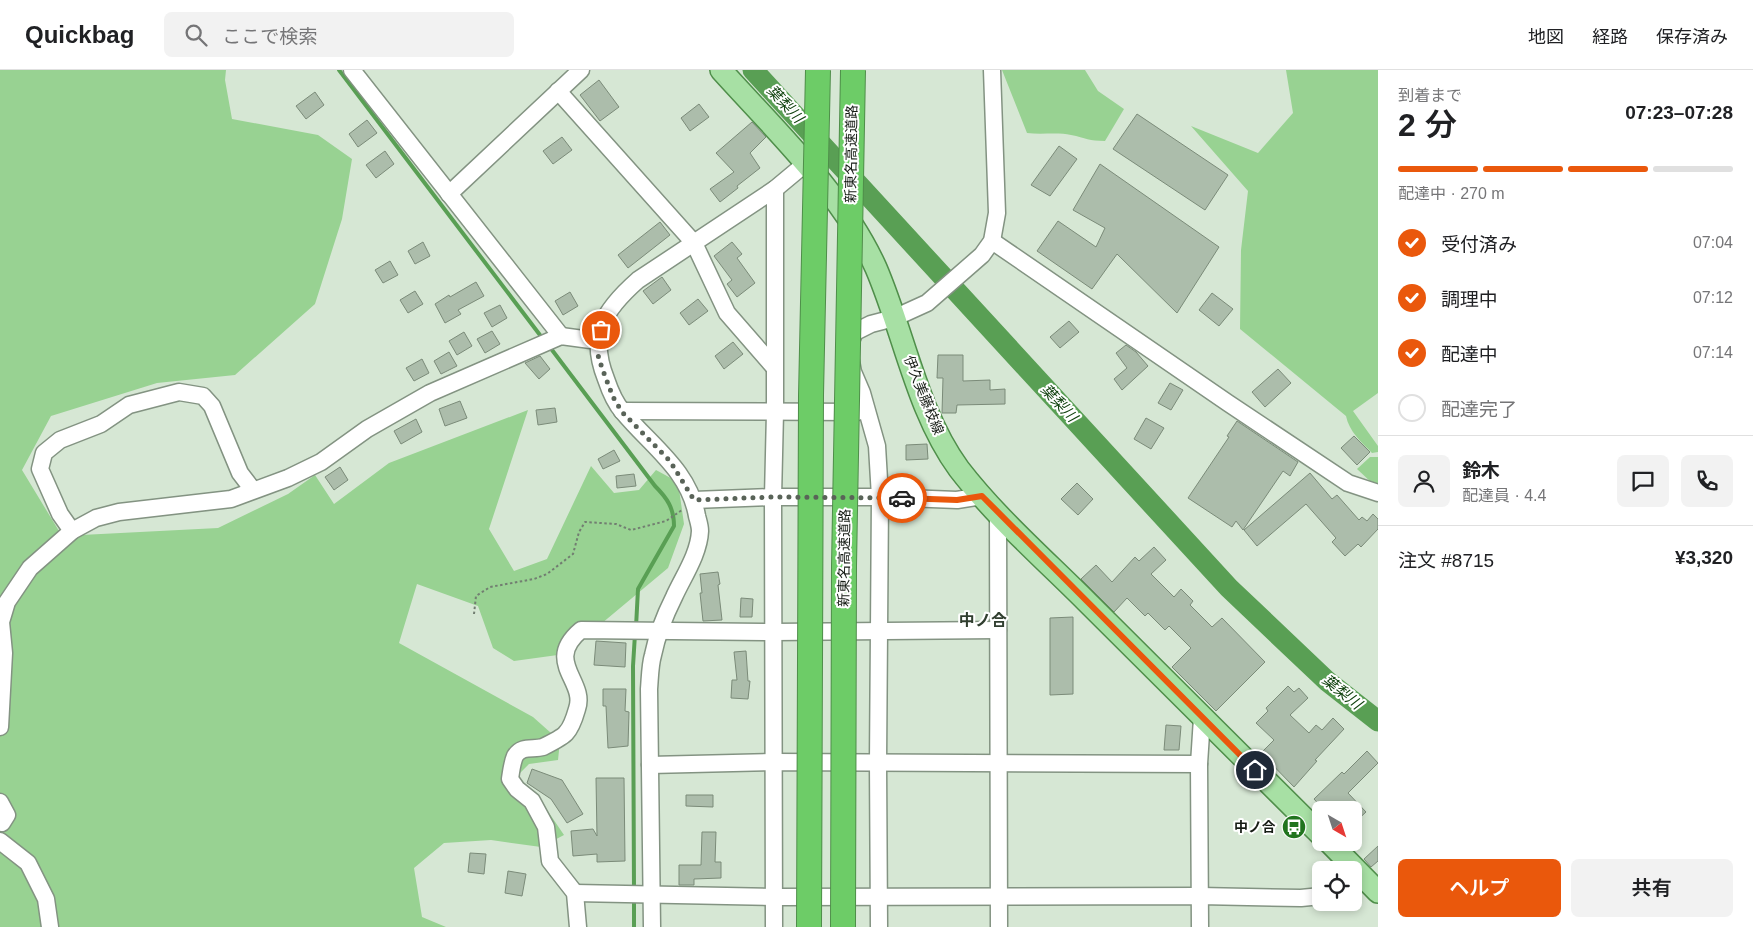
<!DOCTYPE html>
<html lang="ja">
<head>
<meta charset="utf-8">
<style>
  :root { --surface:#fff; --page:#f2f2f2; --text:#202124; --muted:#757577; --line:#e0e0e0; --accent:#ea580c }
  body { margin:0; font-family:Helvetica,"Noto Sans JP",sans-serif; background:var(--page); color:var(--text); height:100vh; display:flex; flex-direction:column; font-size:19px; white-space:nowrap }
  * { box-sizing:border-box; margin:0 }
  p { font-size:16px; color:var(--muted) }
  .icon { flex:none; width:28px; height:28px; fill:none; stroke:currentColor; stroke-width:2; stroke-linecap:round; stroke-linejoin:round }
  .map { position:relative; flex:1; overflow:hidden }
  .panel { display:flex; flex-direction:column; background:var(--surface); width:375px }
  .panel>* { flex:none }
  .needle { width:32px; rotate:141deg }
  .fabs { position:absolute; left:1312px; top:731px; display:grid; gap:10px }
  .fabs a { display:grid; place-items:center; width:50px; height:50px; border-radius:8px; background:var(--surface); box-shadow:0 2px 8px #0003; font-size:25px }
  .pin { position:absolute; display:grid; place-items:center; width:42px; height:42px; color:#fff; margin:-21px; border:2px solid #fff; border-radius:50%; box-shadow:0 1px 5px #0007 }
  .courier { position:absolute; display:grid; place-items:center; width:50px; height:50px; margin:-25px; border:4px solid #ea580c; border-radius:50%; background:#fff; color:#222; box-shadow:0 1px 6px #0007 }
  .overview em { font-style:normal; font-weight:600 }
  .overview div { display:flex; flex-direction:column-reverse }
  .overview { display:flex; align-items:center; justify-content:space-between; height:85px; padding:0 20px }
  h1 { font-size:32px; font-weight:600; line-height:38px }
  .bar { display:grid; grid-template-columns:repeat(4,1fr); gap:8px 5px; align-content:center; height:60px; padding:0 20px }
  .bar i { height:6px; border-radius:4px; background:var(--line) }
  .bar .on { background:var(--accent) }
  .bar p { grid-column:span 4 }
  .line { display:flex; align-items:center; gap:12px; padding:0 20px; border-top:1px solid var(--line) }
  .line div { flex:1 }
  .round { display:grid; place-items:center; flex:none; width:52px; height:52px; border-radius:8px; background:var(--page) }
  ol { padding:0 20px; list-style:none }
  li { display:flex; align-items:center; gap:15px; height:55px }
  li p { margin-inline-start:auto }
  li .icon { padding:5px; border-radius:50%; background:var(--accent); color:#fff; stroke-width:4 }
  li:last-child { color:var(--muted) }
  li i { width:28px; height:28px; border:2px solid var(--line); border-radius:50% }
  .action { display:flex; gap:10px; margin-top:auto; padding:10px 20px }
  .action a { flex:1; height:58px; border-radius:8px; background:var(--accent); color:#fff; font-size:20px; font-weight:600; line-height:58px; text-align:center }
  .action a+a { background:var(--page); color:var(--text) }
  header { display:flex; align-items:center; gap:30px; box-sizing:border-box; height:70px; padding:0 25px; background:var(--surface); border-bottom:1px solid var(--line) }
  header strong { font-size:24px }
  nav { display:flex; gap:28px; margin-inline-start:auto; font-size:18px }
  .search { width:350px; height:45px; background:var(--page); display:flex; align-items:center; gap:12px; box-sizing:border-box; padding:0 18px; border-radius:8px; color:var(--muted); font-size:19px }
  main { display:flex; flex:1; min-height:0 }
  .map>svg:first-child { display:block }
</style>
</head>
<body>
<header>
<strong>Quickbag</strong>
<div class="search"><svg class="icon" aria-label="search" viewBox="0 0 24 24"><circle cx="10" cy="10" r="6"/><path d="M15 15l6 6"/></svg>ここで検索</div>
<nav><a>地図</a><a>経路</a><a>保存済み</a></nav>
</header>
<main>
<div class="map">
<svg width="1378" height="857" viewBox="0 0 1378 857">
  <rect width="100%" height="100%" fill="#d6e7d4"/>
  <g fill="#98d292">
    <polygon points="0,0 226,0 225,10 232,49 318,65 352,89 342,149 315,234 235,305 157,313 51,346 22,400 62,466 218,458 288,424 315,405 334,434 389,393 528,340 489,459 514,501 547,489 591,396 614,423 639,420 656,400 678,412 684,454 668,498 565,584 514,591 493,578 478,536 417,514 399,573 533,647 560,671 558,690 529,694 516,707 545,737 564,765 541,777 491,770 444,773 414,798 422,847 446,857 0,857"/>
    <path d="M1002,0H1085L1098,21L1124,39L1105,71C1089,71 1086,68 1071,65C1058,62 1041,65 1027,63Z"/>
    <path d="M1286,0H1378V323L1353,341L1378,376V382L1372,383C1361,372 1349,361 1346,346L1240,259L1241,180L1248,121L1191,56L1258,83L1293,43Z"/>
    <polygon points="1370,387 1378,387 1378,416 1372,413 1357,399"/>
  </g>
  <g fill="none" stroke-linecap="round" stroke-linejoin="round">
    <g stroke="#599f54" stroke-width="4">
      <polyline points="339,0 543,269"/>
      <path d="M549,276L655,416C667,428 674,438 674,456L638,519L636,557"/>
      <polyline points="634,820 633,596 635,564"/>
      <polyline points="634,829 634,857"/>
    </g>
    <polyline stroke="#599f54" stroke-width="21" points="753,0 1229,518 1327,611 1378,651"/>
  </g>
  <g fill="#acbdab" stroke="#7b8b79">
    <polygon points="599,10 619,37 600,51 580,25"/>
    <polygon points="315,22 324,35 306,49 296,36"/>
    <polygon points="699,34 709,47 690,61 681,48"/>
    <polygon points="1137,44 1228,105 1205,140 1113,79"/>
    <polygon points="367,50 377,63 358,77 349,64"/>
    <polygon points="752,52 766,67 750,83 760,98 737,116 738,118 720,132 710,119 734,102 716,83"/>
    <polygon points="562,67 572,80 553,94 543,81"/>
    <polygon points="1059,76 1077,89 1050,126 1031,115"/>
    <polygon points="385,81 394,94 376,108 366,95"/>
    <polygon points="1100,94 1219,177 1177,243 1117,184 1092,219 1037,181 1058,151 1096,177 1105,158 1073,140"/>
    <polygon points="660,152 670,165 628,198 618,185"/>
    <polygon points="423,172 430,186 415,194 408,181"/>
    <polygon points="732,172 742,184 737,188 755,213 737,227 727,214 732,210 714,186"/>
    <polygon points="390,191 398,205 383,213 375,200"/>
    <polygon points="662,207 671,220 653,234 643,221"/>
    <polygon points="476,212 484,226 458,240 461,244 445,253 435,234 449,225 450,227"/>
    <polygon points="415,221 423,234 408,243 400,230"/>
    <polygon points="570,222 578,236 563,245 555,231"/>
    <polygon points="1212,223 1233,239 1219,256 1199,240"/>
    <polygon points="698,229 708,241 689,255 680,243"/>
    <polygon points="500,235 507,248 492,257 484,243"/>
    <polygon points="1069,251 1079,262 1060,278 1050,267"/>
    <polygon points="492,261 500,274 485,283 477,269"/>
    <polygon points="464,262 472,276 457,285 449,271"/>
    <polygon points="733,272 743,284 724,299 715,286"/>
    <polygon points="1126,275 1136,282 1148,296 1122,320 1114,309 1127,298 1116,283"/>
    <polygon points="449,282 457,296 441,304 434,291"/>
    <polygon points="938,285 963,285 963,311 990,310 990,320 1005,319 1005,334 957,335 956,343 942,343 943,308 937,308"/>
    <polygon points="540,286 550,299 539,309 525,293"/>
    <polygon points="422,289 429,303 414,311 406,298"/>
    <polygon points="1278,299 1291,313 1265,337 1252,322"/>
    <polygon points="1170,313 1183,320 1171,340 1158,333"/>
    <polygon points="460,331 467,348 445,356 439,339"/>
    <polygon points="555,338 557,352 538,355 536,340"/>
    <polygon points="1146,348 1164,358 1151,379 1134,369"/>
    <polygon points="416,349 422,362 401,374 394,361"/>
    <polygon points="1237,351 1298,392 1290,406 1283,401 1243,460 1236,451 1232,457 1188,428 1229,367 1227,366"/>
    <polygon points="1354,366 1370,382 1357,395 1341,378"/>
    <polygon points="927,374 928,389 906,390 906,375"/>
    <polygon points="614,380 620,391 603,399 598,389"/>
    <polygon points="340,397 348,410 334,420 325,407"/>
    <polygon points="1310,403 1332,429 1337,425 1359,450 1362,447 1367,451 1373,444 1378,449 1378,459 1361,477 1358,474 1345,486 1332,472 1336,468 1306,434 1257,476 1244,460"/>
    <polygon points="634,404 636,416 617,418 616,406"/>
    <polygon points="1077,413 1093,429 1078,445 1061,429"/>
    <polygon points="1154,477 1166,490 1151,504 1174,527 1181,519 1193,531 1190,535 1212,557 1222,548 1265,592 1216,641 1172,597 1191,578 1169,556 1165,560 1148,543 1145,546 1127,528 1114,542 1081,509 1096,495 1112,512 1135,487 1139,491"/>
    <polygon points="718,502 720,514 718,515 722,550 703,551 700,523 702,523 700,504"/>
    <polygon points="741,528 753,529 752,547 740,547"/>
    <polygon points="1073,547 1073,624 1050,625 1050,548"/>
    <polygon points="596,571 626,573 625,597 594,595"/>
    <polygon points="746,581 748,611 750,611 748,629 731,628 732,610 737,610 734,582"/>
    <polygon points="1288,616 1294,622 1299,618 1308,628 1290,645 1309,663 1316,655 1322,660 1333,648 1344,659 1315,690 1317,691 1294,717 1261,683 1274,670 1256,653 1268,641 1266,638"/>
    <polygon points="603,619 626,619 625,641 629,642 628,676 608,678 606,636 603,636"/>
    <polygon points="1166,655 1181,656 1179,680 1164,680"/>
    <polygon points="1367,681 1378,693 1348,723 1366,742 1354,753 1354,740 1324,740 1314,729 1342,702 1344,704"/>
    <polygon points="532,699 562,710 583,744 567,753 551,729 527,713"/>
    <polygon points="596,708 624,708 625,791 597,792 597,784 573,786 571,761 593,759 597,766"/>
    <polygon points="686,725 713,725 713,737 686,736"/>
    <polygon points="702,762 716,762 715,792 721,792 721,808 694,809 694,815 679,815 679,795 701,795"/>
    <polygon points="1378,776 1378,791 1371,797 1364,789"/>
    <polygon points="470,783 486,784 484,804 468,802"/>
    <polygon points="508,801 526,804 522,826 505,823"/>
  </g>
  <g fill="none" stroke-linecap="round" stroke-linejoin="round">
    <g stroke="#839382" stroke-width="19">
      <g id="minor">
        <polyline points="352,0 561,266"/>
        <polyline points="558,21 694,173 727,243 774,297"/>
        <polyline points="449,124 581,0"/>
        <polyline points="992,171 1228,333 1348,413 1378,423"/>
        <polyline points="622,341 857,342"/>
        <polyline points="694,430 773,427 880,427 957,430 982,426"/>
        <polyline points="998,443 999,857"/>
        <polyline points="72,461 60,444 40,399 44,383 60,370 101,354 129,335 179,322 203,326 212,336 240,403 253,420"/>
        <polyline points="0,657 4,583 1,552 7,532 30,498 72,461 96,448 119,442 231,429 288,408 321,392 367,359 430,323 561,266 598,271"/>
        <polyline points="650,695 775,692 1199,694"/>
        <polyline points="0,732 7,745 2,753 0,752"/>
        <polyline points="0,771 28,793 46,829 50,857"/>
        <polyline points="575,823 774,827 1200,826 1301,828 1321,826"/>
        <path d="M578,857L575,823L550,791L546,757L532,731L517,719L510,709C511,702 512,693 515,686C522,675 533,680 543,677C547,675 563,667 566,663C571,658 575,646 577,639C587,611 543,592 581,560L774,562L998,560"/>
        <path d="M652,857L649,619C650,607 650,595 653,585C657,565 665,545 674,527C683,507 699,484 700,461C700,456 698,450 697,446C689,400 651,376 623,342C615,333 610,321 606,309C588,264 604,240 638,210L775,119L805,94"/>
        <polyline points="774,857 773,427 775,342 775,119"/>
        <polyline points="879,857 878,693 880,427 877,376 862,323 853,302 850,286 850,273 855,262 871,254 894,248 927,233 982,185 992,171 997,143 992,0"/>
        <polyline points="1200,857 1199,694 1202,648"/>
      </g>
    </g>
    <g stroke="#4f8e4a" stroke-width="24">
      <g id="major">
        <path d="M721,0C775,60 843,124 876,198C904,263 917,342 959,399C996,447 1043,488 1086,531C1164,609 1242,687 1321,765"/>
        <polyline points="1329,772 1378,822"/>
      </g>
    </g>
    <polyline stroke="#727e71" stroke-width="2" stroke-dasharray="2.5 2.5" stroke-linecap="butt" points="474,544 476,526 490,517 534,509 547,504 573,484 579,462 585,452 616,454 631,460 666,451 682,440"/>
    <use href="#minor" stroke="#fff" stroke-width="16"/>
    <use href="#major" stroke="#a7e0a4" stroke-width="21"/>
    <g stroke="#4f8e4a" stroke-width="26" stroke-linecap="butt">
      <g id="highway-bridge">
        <polyline points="809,857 811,325 818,0"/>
        <polyline points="843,857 844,496 853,0"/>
      </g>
    </g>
    <use href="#highway-bridge" stroke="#6dcc67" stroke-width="24"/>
  </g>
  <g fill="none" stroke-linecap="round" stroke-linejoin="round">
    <polyline stroke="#596358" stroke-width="5" stroke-dasharray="0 9" points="601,260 597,282 602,298 613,327 622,342 670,391 694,430 773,427 902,428"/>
    <polyline stroke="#ea580c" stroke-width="6" points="902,428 957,430 982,426 1255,700"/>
  </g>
  <defs>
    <g id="bus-disc" transform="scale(1.25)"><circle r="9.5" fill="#21741e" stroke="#fff"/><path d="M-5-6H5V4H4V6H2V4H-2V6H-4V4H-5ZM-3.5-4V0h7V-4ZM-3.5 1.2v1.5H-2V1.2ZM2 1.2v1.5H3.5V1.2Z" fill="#fff"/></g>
  </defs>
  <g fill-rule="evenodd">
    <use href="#bus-disc" x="1294" y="757"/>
  </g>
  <g text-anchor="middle" stroke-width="4" stroke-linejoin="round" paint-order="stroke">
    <g font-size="14" fill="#161c15" stroke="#fff">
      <text transform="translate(851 84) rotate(-89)" y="5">新東名高速道路</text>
      <text transform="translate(924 325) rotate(68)" y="5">伊久美藤枝線</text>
      <text transform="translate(844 488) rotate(-89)" y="5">新東名高速道路</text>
    </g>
    <g font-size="14" font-weight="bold" fill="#161c15" stroke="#fff" text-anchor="end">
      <text x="1276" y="762">中ノ合</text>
    </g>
    <g font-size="15" font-style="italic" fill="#11420f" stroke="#fff">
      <text transform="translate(785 34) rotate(47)" y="5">葉梨川</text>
      <text transform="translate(1059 333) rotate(47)" y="5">葉梨川</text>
      <text transform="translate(1342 622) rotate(39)" y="5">葉梨川</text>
    </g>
    <g font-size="16" font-weight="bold" fill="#303e2f" stroke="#fff">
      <text x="983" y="556">中ノ合</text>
    </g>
  </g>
</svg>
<div class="fabs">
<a><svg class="needle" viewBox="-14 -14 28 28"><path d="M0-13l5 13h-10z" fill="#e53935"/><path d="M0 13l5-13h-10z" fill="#757577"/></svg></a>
<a><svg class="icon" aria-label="locate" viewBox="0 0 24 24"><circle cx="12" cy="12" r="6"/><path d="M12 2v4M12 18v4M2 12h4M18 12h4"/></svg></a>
</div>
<div class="pin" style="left:601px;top:260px;background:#ea580c"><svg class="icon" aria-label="bag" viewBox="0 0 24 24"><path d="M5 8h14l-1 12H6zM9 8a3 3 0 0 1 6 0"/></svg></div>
<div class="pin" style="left:1255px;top:700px;background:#1f2937"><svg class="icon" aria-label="home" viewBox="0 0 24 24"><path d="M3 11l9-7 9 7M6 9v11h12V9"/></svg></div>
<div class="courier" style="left:902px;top:428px"><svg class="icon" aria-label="car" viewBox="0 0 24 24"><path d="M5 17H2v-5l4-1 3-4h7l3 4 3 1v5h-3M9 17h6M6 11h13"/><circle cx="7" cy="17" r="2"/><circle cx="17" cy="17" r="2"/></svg></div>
</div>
<section class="panel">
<div class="overview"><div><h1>2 分</h1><p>到着まで</p></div><em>07:23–07:28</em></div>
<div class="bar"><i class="on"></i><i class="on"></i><i class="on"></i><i></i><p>配達中 · 270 m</p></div>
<ol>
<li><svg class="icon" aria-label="check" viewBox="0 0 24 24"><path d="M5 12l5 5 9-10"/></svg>受付済み<p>07:04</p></li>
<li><svg class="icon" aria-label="check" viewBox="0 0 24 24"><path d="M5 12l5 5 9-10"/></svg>調理中<p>07:12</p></li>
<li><svg class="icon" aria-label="check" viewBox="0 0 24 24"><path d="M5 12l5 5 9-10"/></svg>配達中<p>07:14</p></li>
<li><i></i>配達完了</li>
</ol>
<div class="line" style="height:90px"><a class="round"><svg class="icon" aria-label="person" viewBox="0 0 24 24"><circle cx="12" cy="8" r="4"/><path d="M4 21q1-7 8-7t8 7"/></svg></a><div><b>鈴木</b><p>配達員 · 4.4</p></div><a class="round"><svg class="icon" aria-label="chat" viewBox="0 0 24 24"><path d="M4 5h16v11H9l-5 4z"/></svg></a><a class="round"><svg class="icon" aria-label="phone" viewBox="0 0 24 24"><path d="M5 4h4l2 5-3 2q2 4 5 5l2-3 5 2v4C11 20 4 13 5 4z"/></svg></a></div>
<div class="line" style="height:65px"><div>注文 #8715</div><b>¥3,320</b></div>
<div class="action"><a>ヘルプ</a><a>共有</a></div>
</section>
</main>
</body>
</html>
